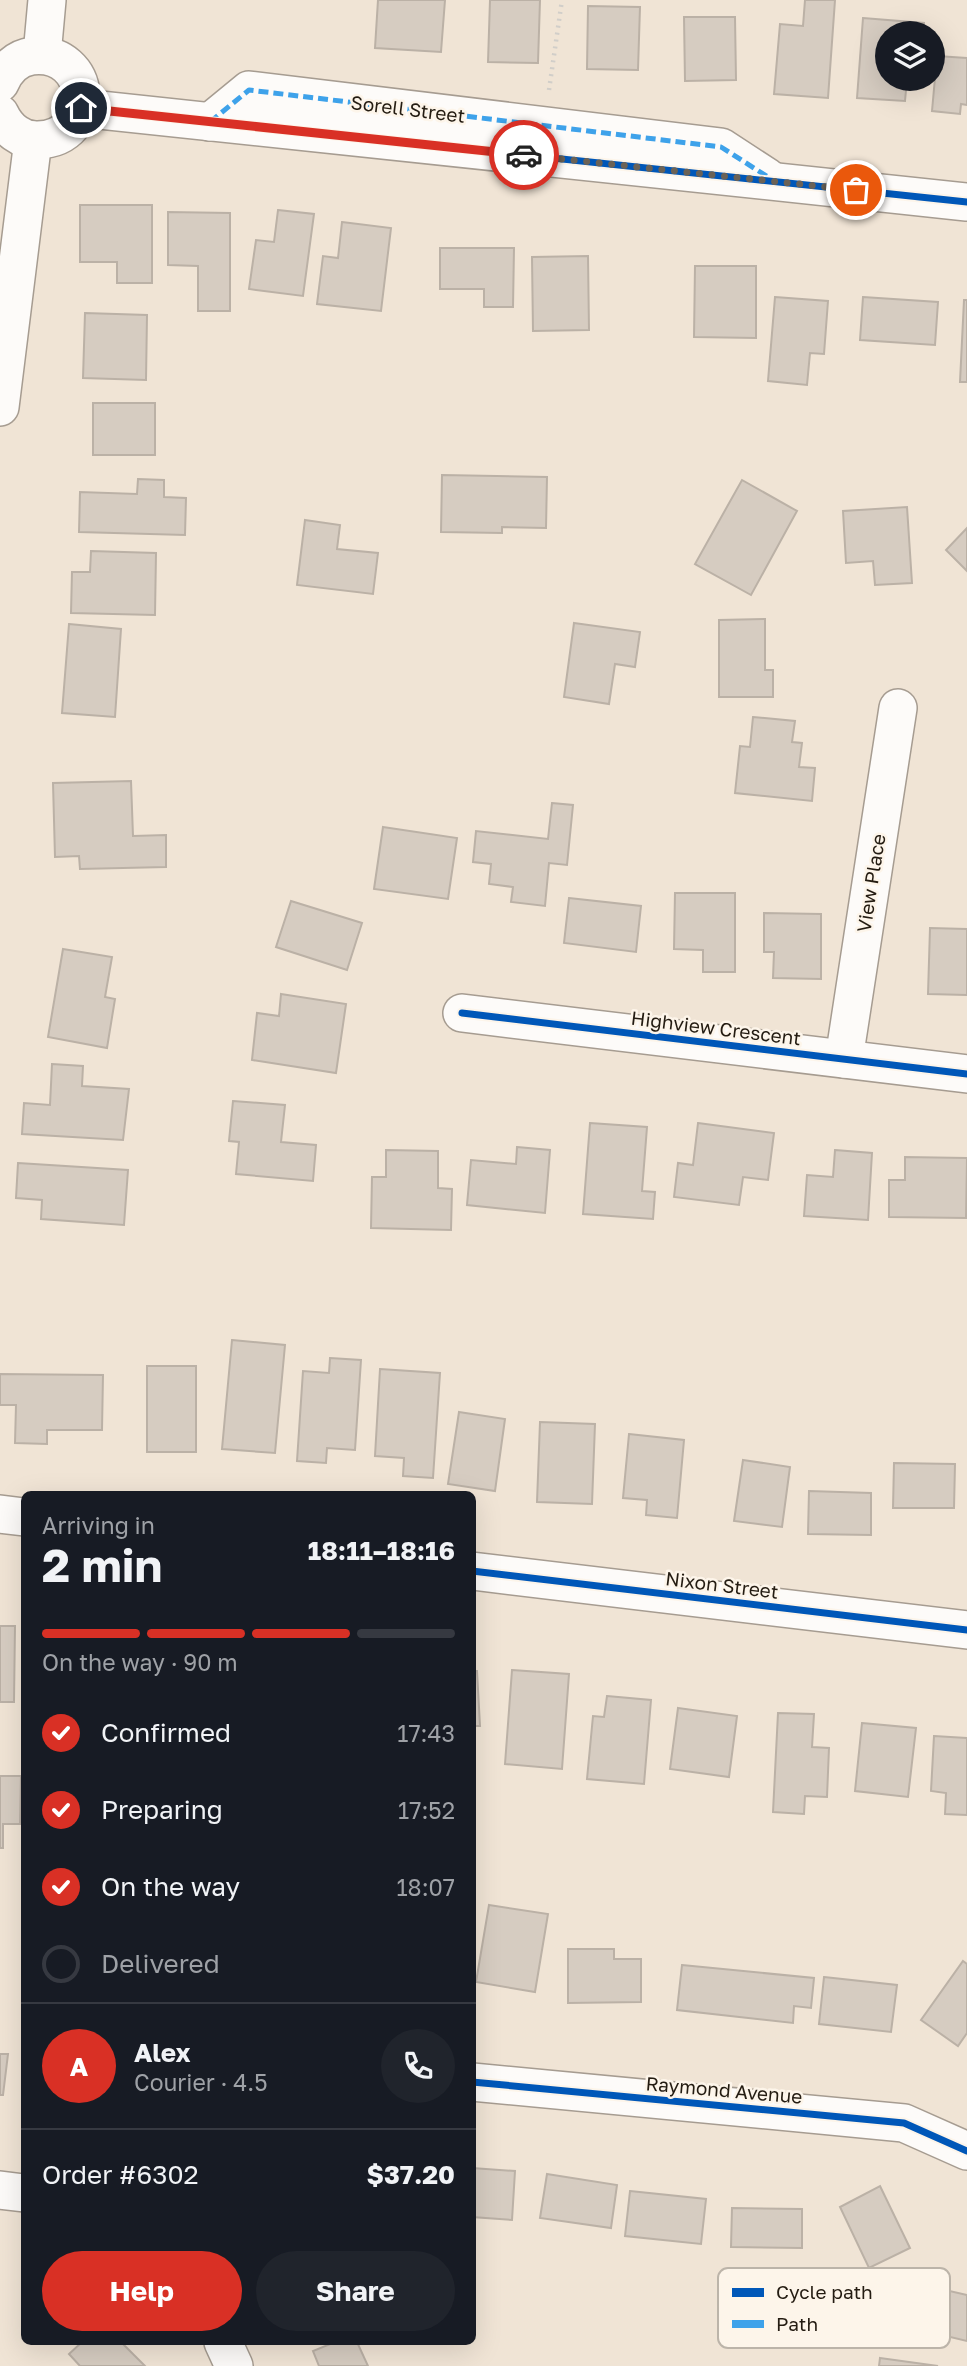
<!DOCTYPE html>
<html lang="en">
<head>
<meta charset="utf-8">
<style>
  :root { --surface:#171b24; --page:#20242c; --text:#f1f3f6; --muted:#9ea1a6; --line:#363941; --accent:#d93025 }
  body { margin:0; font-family:"Golos Text",sans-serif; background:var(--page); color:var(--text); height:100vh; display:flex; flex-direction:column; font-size:26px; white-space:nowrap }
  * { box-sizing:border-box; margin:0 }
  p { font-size:23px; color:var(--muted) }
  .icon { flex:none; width:38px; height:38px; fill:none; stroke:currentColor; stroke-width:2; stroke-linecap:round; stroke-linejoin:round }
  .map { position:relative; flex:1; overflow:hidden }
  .side { position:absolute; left:21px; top:1491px; width:455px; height:854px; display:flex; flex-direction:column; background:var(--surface); border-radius:10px; box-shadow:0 7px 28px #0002 }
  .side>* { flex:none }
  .fabs { position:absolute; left:875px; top:21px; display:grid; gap:14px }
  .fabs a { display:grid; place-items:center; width:70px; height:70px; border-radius:50%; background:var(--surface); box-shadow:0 7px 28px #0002; font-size:35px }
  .pin { position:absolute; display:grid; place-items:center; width:60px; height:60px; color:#fff; margin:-30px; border:4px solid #fff; border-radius:50%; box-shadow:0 2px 7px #0007 }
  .courier { position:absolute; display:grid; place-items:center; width:70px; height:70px; margin:-35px; border:5px solid #d93025; border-radius:50%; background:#fff; color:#222; box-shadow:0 2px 9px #0007 }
  .head em { font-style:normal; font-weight:700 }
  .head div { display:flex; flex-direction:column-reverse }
  .head { display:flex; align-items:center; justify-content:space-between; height:119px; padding:0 21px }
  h1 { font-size:46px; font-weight:700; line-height:52px }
  .bar { display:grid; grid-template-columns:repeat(4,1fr); gap:10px 7px; align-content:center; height:84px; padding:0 21px }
  .bar i { height:9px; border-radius:5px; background:var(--line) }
  .bar .current { background:var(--accent) }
  .bar p { grid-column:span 4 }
  .line { display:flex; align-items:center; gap:18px; padding:0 21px; border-top:2px solid var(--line) }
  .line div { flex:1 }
  .round { display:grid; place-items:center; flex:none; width:74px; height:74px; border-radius:37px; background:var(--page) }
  ol { padding:0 21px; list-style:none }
  li { display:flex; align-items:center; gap:21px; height:77px }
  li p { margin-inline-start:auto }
  li .icon { padding:7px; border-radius:50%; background:var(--accent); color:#fff; stroke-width:4 }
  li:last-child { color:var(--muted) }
  li i { width:38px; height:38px; border:4px solid var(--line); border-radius:50% }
  .button { display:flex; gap:14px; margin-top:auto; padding:14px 21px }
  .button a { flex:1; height:80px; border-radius:42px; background:var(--accent); color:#fff; font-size:28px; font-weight:700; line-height:80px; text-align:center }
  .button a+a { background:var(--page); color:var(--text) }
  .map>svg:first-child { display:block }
</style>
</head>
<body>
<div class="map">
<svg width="967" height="2366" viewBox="0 0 967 2366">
  <rect width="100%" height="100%" fill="#f0e4d5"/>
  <g fill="#d6ccc1" stroke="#bbb1a6" stroke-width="2">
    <polygon points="378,0 445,0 441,52 375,48"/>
    <polygon points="490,0 540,0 538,63 488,62"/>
    <polygon points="805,0 835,0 828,98 774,94 780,24 803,26"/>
    <polygon points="588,6 640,7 638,70 587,69"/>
    <polygon points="684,17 735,17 736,80 685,81"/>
    <polygon points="863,18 924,23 924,33 887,33 887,79 907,79 905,101 857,98"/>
    <polygon points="937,56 967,58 967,105 961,104 960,114 932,111"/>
    <polygon points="80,205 152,205 152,283 117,283 117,262 80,262"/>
    <polygon points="278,210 314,214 303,296 249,289 256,240 274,242"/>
    <polygon points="168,212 230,213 230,311 198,311 198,266 168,265"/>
    <polygon points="342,222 391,228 381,311 317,304 323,256 338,258"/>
    <polygon points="440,248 514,248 513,307 484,307 484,289 440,289"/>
    <polygon points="588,256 589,330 533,331 532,257"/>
    <polygon points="695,266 756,266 756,338 694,337"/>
    <polygon points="775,297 828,301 824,354 810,353 807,385 768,381"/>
    <polygon points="863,297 938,302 935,345 860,340"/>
    <polygon points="964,300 967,300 967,382 960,382"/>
    <polygon points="85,313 147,315 146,380 83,378"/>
    <rect x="93" y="403" width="62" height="52"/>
    <polygon points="442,475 547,477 546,528 502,527 502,533 441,532"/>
    <polygon points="138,479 164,480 164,497 186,498 185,535 79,532 80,492 137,494"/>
    <polygon points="742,480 797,511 751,595 695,564"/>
    <polygon points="907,507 912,583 875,585 873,561 846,563 843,511"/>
    <polygon points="305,520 340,525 337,549 378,553 373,594 297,585"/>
    <polygon points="967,528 967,571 946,550"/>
    <polygon points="91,551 156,553 155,615 71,613 72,572 90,572"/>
    <polygon points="765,619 765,670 773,670 773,697 719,697 719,620"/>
    <polygon points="574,623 640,632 635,667 615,664 609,704 564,697"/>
    <polygon points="69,624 121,629 115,717 62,713"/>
    <polygon points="753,717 795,721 792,742 802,743 799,767 815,768 812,801 735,793 740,746 750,747"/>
    <polygon points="131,781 133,836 166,835 166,867 80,869 79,856 55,857 53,783"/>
    <polygon points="552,803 573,805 567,865 549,863 545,906 511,902 513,887 489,884 491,864 473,862 476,831 548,839"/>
    <polygon points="383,827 457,838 448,899 374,889"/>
    <polygon points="675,893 735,893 735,972 703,972 703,950 674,949"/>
    <polygon points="569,898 641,906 636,952 564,943"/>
    <polygon points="291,901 362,923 347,970 276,947"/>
    <polygon points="764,913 821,914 821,979 773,978 774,952 764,952"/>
    <polygon points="930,928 967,929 967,995 928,994"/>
    <polygon points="63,949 112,957 105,997 115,999 107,1048 48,1037"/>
    <polygon points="281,994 346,1004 336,1073 252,1060 257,1013 279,1016"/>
    <polygon points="52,1064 83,1066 82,1086 129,1089 123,1140 22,1134 24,1103 50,1105"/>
    <polygon points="233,1101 285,1105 281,1142 316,1145 313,1181 236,1174 239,1142 229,1141"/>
    <polygon points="590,1123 647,1127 642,1191 655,1192 653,1219 583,1214"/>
    <polygon points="698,1123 774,1133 768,1180 743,1177 739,1205 674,1197 678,1163 693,1165"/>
    <polygon points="517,1147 550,1150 545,1213 467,1205 471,1160 516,1164"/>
    <polygon points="386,1150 438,1151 438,1188 452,1189 451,1230 371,1228 372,1177 386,1177"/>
    <polygon points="835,1150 872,1153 868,1220 804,1216 807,1175 833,1177"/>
    <polygon points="905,1157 967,1158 966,1218 889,1217 889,1180 905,1180"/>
    <polygon points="18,1163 128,1170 124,1225 41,1219 42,1200 16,1198"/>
    <polygon points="232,1340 285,1345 275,1453 222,1449"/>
    <polygon points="330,1358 361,1360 355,1450 327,1448 326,1463 297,1461 303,1371 329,1373"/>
    <rect x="147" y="1366" width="49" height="86"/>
    <polygon points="380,1369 440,1373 433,1478 403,1476 404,1458 375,1456"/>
    <polygon points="0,1374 103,1375 102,1430 47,1430 47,1444 15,1443 16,1405 0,1405"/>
    <polygon points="459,1412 505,1419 495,1491 448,1484"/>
    <polygon points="540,1422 595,1424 592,1504 537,1502"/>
    <polygon points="629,1434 684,1440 677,1518 646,1515 647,1500 623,1498"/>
    <polygon points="743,1460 790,1467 782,1527 734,1521"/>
    <polygon points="894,1463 955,1464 954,1508 893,1508"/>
    <polygon points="809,1491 871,1493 871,1535 808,1534"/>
    <polygon points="0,1626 15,1626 14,1702 0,1702"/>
    <polygon points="512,1670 569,1674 562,1769 505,1764"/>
    <polygon points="472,1671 477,1671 480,1726 472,1726"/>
    <polygon points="607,1696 651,1700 644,1784 587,1779 593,1716 604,1717"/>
    <polygon points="678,1708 737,1716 729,1777 670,1769"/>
    <polygon points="778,1713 814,1714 812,1747 829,1748 827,1797 805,1796 804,1814 773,1812"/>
    <polygon points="862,1723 916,1728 908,1797 855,1791"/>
    <polygon points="934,1736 967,1738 967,1815 945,1814 946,1793 931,1791"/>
    <polygon points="0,1776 21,1776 20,1824 3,1824 3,1848 0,1848"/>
    <polygon points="489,1905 548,1914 535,1992 476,1982"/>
    <polygon points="568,1949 614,1949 614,1959 641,1959 641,2002 568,2003"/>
    <polygon points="963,1961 967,1964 967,2033 958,2046 921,2020"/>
    <polygon points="682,1965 814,1978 811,2008 794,2006 793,2023 677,2010"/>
    <polygon points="824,1977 897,1985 891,2032 819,2024"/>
    <polygon points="0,2054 8,2054 3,2095 0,2095"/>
    <polygon points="472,2168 515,2171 512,2220 472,2217"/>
    <polygon points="547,2174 617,2185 611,2228 540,2218"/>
    <polygon points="880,2186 910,2248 869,2268 840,2207"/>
    <polygon points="630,2191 706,2199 701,2244 625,2236"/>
    <polygon points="732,2208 802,2209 802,2248 731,2247"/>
    <polygon points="906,2281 967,2295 967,2341 896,2324"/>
    <polygon points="82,2342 121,2342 145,2366 80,2366 69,2354"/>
    <polygon points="335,2342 357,2342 368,2366 319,2366 313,2351"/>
    <polygon points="880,2358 938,2366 879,2366"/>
  </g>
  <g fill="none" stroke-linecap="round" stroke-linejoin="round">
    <g stroke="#a69c91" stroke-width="40">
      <g id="minor">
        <polyline points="42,55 47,0"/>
        <path d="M0,83C6,69 17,58 32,56C93,49 100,138 38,140C21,141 7,129 0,114"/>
        <polyline points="81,108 967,202"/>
        <polyline points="210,122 249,90 721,147 767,177"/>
        <polyline points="0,407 33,140"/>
        <polyline points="462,1013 967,1074"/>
        <polyline points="844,1059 898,708"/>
        <polyline points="0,1514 24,1517"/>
        <polyline points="472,1571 967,1630"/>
        <polyline points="472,2082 904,2123 967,2151"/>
        <polyline points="0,2190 24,2193"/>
        <polyline points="223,2342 234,2366"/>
      </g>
    </g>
    <polyline stroke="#d1cec9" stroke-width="4.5" stroke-dasharray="2 5" stroke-linecap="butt" points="549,90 562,0"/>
    <use href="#minor" stroke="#fdfbf9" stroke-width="37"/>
    <polyline stroke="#3ea2ea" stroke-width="5" stroke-dasharray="10 5" stroke-linecap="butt" points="210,122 249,90 721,147 768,177"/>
    <g stroke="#fdf5ea" stroke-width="11">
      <g id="cycleway">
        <polyline points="81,108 967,202"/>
        <polyline points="462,1013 967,1074"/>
        <polyline points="472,1571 967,1630"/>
        <polyline points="472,2082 904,2123 967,2151"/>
      </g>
    </g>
    <use href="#cycleway" stroke="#0057b8" stroke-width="7"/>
  </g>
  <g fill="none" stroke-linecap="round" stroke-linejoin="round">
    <polyline stroke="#6b6256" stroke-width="7" stroke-dasharray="0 12.6" points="524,155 856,190"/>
    <polyline stroke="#d93025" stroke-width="9" points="81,108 524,155"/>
  </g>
  <g text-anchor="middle" stroke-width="5" stroke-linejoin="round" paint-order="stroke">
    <g font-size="19" fill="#241c12" stroke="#fdf5ea">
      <text transform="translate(408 109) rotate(7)" y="7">Sorell Street</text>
      <text transform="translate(871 883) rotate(-81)" y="7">View Place</text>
      <text transform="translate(716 1028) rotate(7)" y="7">Highview Crescent</text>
      <text transform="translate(722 1585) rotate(7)" y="7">Nixon Street</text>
      <text transform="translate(724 2090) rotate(5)" y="7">Raymond Avenue</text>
    </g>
  </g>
  <rect x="718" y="2268" width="232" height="80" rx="10" fill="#fdf5ea" stroke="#bcb4a9" stroke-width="2"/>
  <rect x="732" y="2288" width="32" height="9" fill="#0057b8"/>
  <rect x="732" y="2320" width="32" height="8" fill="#3ea2ea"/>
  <g font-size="19" fill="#241c12">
    <text x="776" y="2299">Cycle path</text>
    <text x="776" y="2331">Path</text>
  </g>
</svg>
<div class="fabs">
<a><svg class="icon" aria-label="layers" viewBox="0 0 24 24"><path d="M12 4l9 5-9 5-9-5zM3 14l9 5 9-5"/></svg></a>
</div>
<div class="pin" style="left:856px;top:190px;background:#ea580c"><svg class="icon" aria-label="bag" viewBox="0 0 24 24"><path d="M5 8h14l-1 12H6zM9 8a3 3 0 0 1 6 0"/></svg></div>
<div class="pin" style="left:81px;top:108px;background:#1f2937"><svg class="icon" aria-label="home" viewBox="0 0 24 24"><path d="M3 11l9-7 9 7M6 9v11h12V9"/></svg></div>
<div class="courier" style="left:524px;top:155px"><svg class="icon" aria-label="car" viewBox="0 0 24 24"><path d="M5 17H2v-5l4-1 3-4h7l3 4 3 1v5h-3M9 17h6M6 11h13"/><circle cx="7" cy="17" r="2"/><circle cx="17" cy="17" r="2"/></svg></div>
<section class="side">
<div class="head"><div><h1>2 min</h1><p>Arriving in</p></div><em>18:11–18:16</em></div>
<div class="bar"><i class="current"></i><i class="current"></i><i class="current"></i><i></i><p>On the way · 90 m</p></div>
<ol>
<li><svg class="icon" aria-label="check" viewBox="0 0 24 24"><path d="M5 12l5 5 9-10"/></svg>Confirmed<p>17:43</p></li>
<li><svg class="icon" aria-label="check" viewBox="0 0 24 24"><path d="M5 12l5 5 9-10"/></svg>Preparing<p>17:52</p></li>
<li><svg class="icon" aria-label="check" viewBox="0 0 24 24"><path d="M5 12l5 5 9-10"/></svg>On the way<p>18:07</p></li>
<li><i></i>Delivered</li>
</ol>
<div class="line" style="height:126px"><b class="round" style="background:var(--accent);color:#fff">A</b><div><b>Alex</b><p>Courier · 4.5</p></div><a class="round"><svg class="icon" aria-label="phone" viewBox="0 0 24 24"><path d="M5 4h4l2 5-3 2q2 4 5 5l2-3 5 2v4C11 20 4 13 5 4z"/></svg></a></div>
<div class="line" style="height:91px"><div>Order #6302</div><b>$37.20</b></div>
<div class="button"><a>Help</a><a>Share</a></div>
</section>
</div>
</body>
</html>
